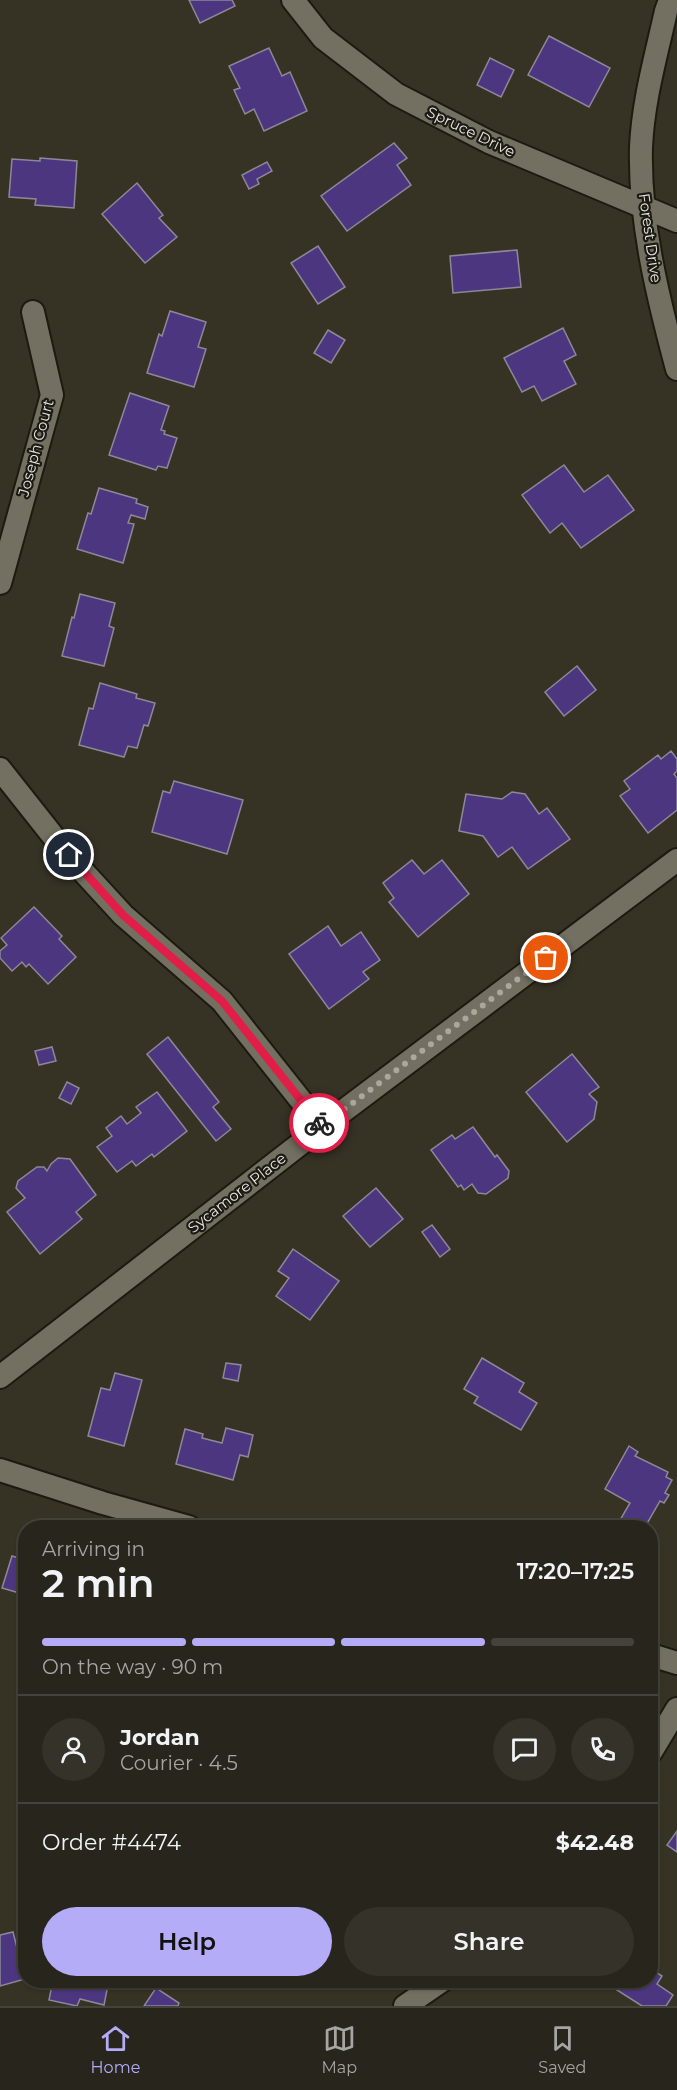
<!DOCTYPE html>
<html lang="en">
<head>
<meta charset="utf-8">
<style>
  :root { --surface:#28261c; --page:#343229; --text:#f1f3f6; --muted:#a5a5a3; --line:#44433b; --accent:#b5acf8 }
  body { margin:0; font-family:Montserrat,sans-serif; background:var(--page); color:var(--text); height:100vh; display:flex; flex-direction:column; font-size:22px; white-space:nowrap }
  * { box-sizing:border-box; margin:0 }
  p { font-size:20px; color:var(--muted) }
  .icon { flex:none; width:33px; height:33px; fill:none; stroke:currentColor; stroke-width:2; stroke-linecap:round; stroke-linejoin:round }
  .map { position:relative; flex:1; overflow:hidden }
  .sheet { position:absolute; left:18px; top:1520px; width:640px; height:468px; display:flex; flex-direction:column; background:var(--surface); border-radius:24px; box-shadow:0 2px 4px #0004,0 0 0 2px var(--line) }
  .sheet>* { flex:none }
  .pin { position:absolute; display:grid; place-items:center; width:51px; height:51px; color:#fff; margin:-26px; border:3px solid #fff; border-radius:50%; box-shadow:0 2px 6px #0007 }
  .courier { position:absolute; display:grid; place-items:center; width:60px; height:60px; margin:-30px; border:4px solid #e11d48; border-radius:50%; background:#fff; color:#222; box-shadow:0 2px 8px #0007 }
  .summary em { font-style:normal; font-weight:600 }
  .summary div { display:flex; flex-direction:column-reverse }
  .summary { display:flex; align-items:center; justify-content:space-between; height:102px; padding:0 24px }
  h1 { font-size:39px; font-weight:600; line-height:45px }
  .bar { display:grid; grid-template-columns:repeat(4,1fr); gap:9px 6px; align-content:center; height:72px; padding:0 24px }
  .bar i { height:8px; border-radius:4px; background:var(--line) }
  .bar .selected { background:var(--accent) }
  .bar p { grid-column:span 4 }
  .line { display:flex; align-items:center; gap:15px; padding:0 24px; border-top:2px solid var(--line) }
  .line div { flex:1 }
  .round { display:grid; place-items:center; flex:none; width:63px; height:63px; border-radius:32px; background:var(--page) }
  .button { display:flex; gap:12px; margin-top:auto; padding:12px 24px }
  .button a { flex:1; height:69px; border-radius:36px; background:var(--accent); color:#111; font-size:24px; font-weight:600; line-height:69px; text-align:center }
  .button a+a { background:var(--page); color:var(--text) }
  .tab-bar { display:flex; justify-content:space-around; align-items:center; height:84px; border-top:2px solid var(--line); background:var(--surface); font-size:16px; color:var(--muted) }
  .tab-bar a { display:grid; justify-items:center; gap:3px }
  .tab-bar .selected { color:var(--accent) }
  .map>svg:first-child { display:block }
</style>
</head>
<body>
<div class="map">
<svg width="677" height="2006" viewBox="0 0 677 2006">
  <rect width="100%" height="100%" fill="#363325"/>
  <g fill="#4d3680" stroke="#8c8898" stroke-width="1.5">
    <polygon points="189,0 232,0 235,6 200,23"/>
    <polygon points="549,36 610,68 589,107 528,75"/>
    <polygon points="269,48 282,76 290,72 307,111 264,131 254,109 245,114 234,90 240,88 229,66"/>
    <polygon points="490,58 514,70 501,97 477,85"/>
    <polygon points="394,143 407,158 397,165 411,185 347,231 321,196"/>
    <polygon points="40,158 77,161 74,208 35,205 36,199 9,197 12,159 40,161"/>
    <polygon points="267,162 272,171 257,179 259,184 249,189 242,175"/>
    <polygon points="137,183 163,215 159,218 177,237 145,263 102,214"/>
    <polygon points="318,246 345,287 318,304 291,263"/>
    <polygon points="517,250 521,287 453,293 450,256"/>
    <polygon points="170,311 206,322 198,347 206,349 194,387 147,373 159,334 162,336"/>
    <polygon points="563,328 576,355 564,361 576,384 542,401 534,386 522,392 504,358"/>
    <polygon points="328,330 345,340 331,363 314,353"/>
    <polygon points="130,393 169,406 161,430 165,431 164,434 177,438 167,468 158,466 156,470 109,455"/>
    <polygon points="564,465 584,492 608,475 634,510 581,548 562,523 550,533 522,495"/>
    <polygon points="99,488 137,499 136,503 148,507 145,519 131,515 128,523 134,524 123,563 77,549 88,513 91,514"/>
    <polygon points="80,594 115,603 109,626 114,628 104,666 62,656 72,617 74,618"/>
    <polygon points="577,666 596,690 564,716 545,692"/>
    <polygon points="100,683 137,694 136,698 155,703 148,726 144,725 137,748 128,746 124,757 79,745 89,708 93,709"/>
    <polygon points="671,751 677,759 677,771 674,774 677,778 677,810 648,833 620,796 630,789 624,781 658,755 661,759"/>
    <polygon points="174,781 243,800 227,854 152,832 163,791 170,793"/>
    <polygon points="512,792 525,794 539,814 547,808 570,839 528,869 512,847 498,857 483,836 459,831 466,794 502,799"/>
    <polygon points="412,860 424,874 442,860 469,894 418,937 389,902 394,898 383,883"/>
    <polygon points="34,907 62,936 59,939 76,957 48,984 29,964 26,967 22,962 12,971 0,958 0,951 7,945 1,938"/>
    <polygon points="328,926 341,946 361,932 380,960 363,972 369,979 329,1009 289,954"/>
    <polygon points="168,1037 219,1102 213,1107 231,1129 216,1141 147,1054"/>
    <polygon points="52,1047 56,1061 39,1065 35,1051"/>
    <polygon points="572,1054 599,1087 589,1094 597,1102 594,1119 567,1142 526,1092"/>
    <polygon points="67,1082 79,1088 71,1104 59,1098"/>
    <polygon points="157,1092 187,1131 154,1157 152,1154 136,1166 132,1161 117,1172 97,1147 112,1136 106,1128 121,1116 127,1124 141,1113 136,1107"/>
    <polygon points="473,1127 495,1157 497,1155 509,1171 508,1178 486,1194 478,1193 472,1184 464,1190 461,1185 458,1187 431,1150 452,1135 455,1139"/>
    <polygon points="58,1158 70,1159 96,1195 76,1212 82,1219 40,1254 7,1212 25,1198 16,1188 18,1181 37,1167 44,1167 47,1171 51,1164"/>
    <polygon points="376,1188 403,1219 370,1247 343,1216"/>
    <polygon points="432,1225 450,1249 440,1257 422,1232"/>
    <polygon points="293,1249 339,1281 310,1320 276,1296 289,1278 278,1271"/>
    <polygon points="482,1358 524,1383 519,1392 537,1403 521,1430 474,1403 478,1397 464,1389"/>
    <polygon points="226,1363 241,1365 238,1381 223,1378"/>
    <polygon points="115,1373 142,1380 124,1446 88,1436 101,1388 110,1390"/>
    <polygon points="226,1428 253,1435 248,1457 240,1455 233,1480 176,1464 185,1429 203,1434 202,1438 222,1443"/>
    <polygon points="629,1446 638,1452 635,1456 668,1472 666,1477 672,1480 665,1493 669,1495 664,1503 660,1501 645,1527 616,1527 630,1503 605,1489"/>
    <polygon points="12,1556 26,1560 26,1595 2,1588"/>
    <polygon points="677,1831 677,1852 667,1845"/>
    <polygon points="13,1932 25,1979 0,1986 0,1935"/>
    <polygon points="651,1969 662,1976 657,1984 673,1995 666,2006 642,2006 606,1983 608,1980 651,1980"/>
    <polygon points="53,1980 109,1980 104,2005 80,1999 77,2006 49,2000"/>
    <polygon points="156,1988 179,2003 178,2006 144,2006"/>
  </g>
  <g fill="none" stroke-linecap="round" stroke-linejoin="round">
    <g stroke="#1d1a0e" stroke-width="26">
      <g id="minor">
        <polyline points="293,0 323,38 396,94 489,142 677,221"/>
        <path d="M670,0L666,11C656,56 643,101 641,147C639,222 658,298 677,369"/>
        <polyline points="0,583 52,395 33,312"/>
        <polyline points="0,769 68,855 123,915 222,1001 322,1127"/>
        <polyline points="0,1377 322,1127 677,860"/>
        <polyline points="0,1470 103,1503 189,1527"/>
        <polyline points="651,1655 677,1663"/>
        <polyline points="651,1752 677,1709"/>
        <polyline points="405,2006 443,1980"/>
      </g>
    </g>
    <use href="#minor" stroke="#737061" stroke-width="22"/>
  </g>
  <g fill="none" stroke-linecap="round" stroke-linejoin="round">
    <polyline stroke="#aaa79d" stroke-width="6" stroke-dasharray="0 10.8" points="319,1123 322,1126 546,958"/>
    <polyline stroke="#e11d48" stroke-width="8" points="69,855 123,915 222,1001 319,1123"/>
  </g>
  <g text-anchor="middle" stroke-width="4.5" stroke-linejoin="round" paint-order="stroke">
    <g font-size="15" fill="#e8e6dd" stroke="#1c1a14">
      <text transform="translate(471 132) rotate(26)" y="5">Spruce Drive</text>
      <text transform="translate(650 238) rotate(82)" y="5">Forest Drive</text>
      <text transform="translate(36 448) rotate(-75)" y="5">Joseph Court</text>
      <text transform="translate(237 1193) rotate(-38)" y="5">Sycamore Place</text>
    </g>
  </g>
</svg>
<div class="pin" style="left:546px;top:958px;background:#ea580c"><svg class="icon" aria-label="bag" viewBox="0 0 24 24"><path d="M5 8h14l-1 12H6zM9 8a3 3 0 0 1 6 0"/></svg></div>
<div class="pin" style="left:69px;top:855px;background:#1f2937"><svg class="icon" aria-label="home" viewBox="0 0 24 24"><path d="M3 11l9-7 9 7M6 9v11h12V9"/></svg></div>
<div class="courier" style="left:319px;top:1123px"><svg class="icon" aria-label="bike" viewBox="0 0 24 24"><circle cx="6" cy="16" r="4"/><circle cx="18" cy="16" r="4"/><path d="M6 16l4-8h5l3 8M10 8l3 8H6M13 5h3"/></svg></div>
<section class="sheet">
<div class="summary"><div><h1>2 min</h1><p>Arriving in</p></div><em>17:20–17:25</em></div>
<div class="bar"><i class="selected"></i><i class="selected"></i><i class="selected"></i><i></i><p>On the way · 90 m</p></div>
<div class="line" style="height:108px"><a class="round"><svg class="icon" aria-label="person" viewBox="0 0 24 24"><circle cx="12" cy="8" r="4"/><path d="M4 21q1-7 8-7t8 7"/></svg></a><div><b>Jordan</b><p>Courier · 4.5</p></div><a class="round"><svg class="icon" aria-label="chat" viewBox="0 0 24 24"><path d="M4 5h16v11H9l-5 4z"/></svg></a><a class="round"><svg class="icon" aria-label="phone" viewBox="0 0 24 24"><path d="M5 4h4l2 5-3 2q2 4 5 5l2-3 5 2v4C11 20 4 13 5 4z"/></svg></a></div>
<div class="line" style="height:78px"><div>Order #4474</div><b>$42.48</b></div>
<div class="button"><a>Help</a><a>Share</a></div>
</section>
</div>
<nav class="tab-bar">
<a class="selected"><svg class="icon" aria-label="home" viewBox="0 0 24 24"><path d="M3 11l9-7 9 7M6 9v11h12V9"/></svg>Home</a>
<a><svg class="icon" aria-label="map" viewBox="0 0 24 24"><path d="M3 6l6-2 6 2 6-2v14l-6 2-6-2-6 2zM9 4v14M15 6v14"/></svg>Map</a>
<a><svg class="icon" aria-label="saved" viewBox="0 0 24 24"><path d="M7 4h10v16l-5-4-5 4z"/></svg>Saved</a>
</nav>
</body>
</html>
